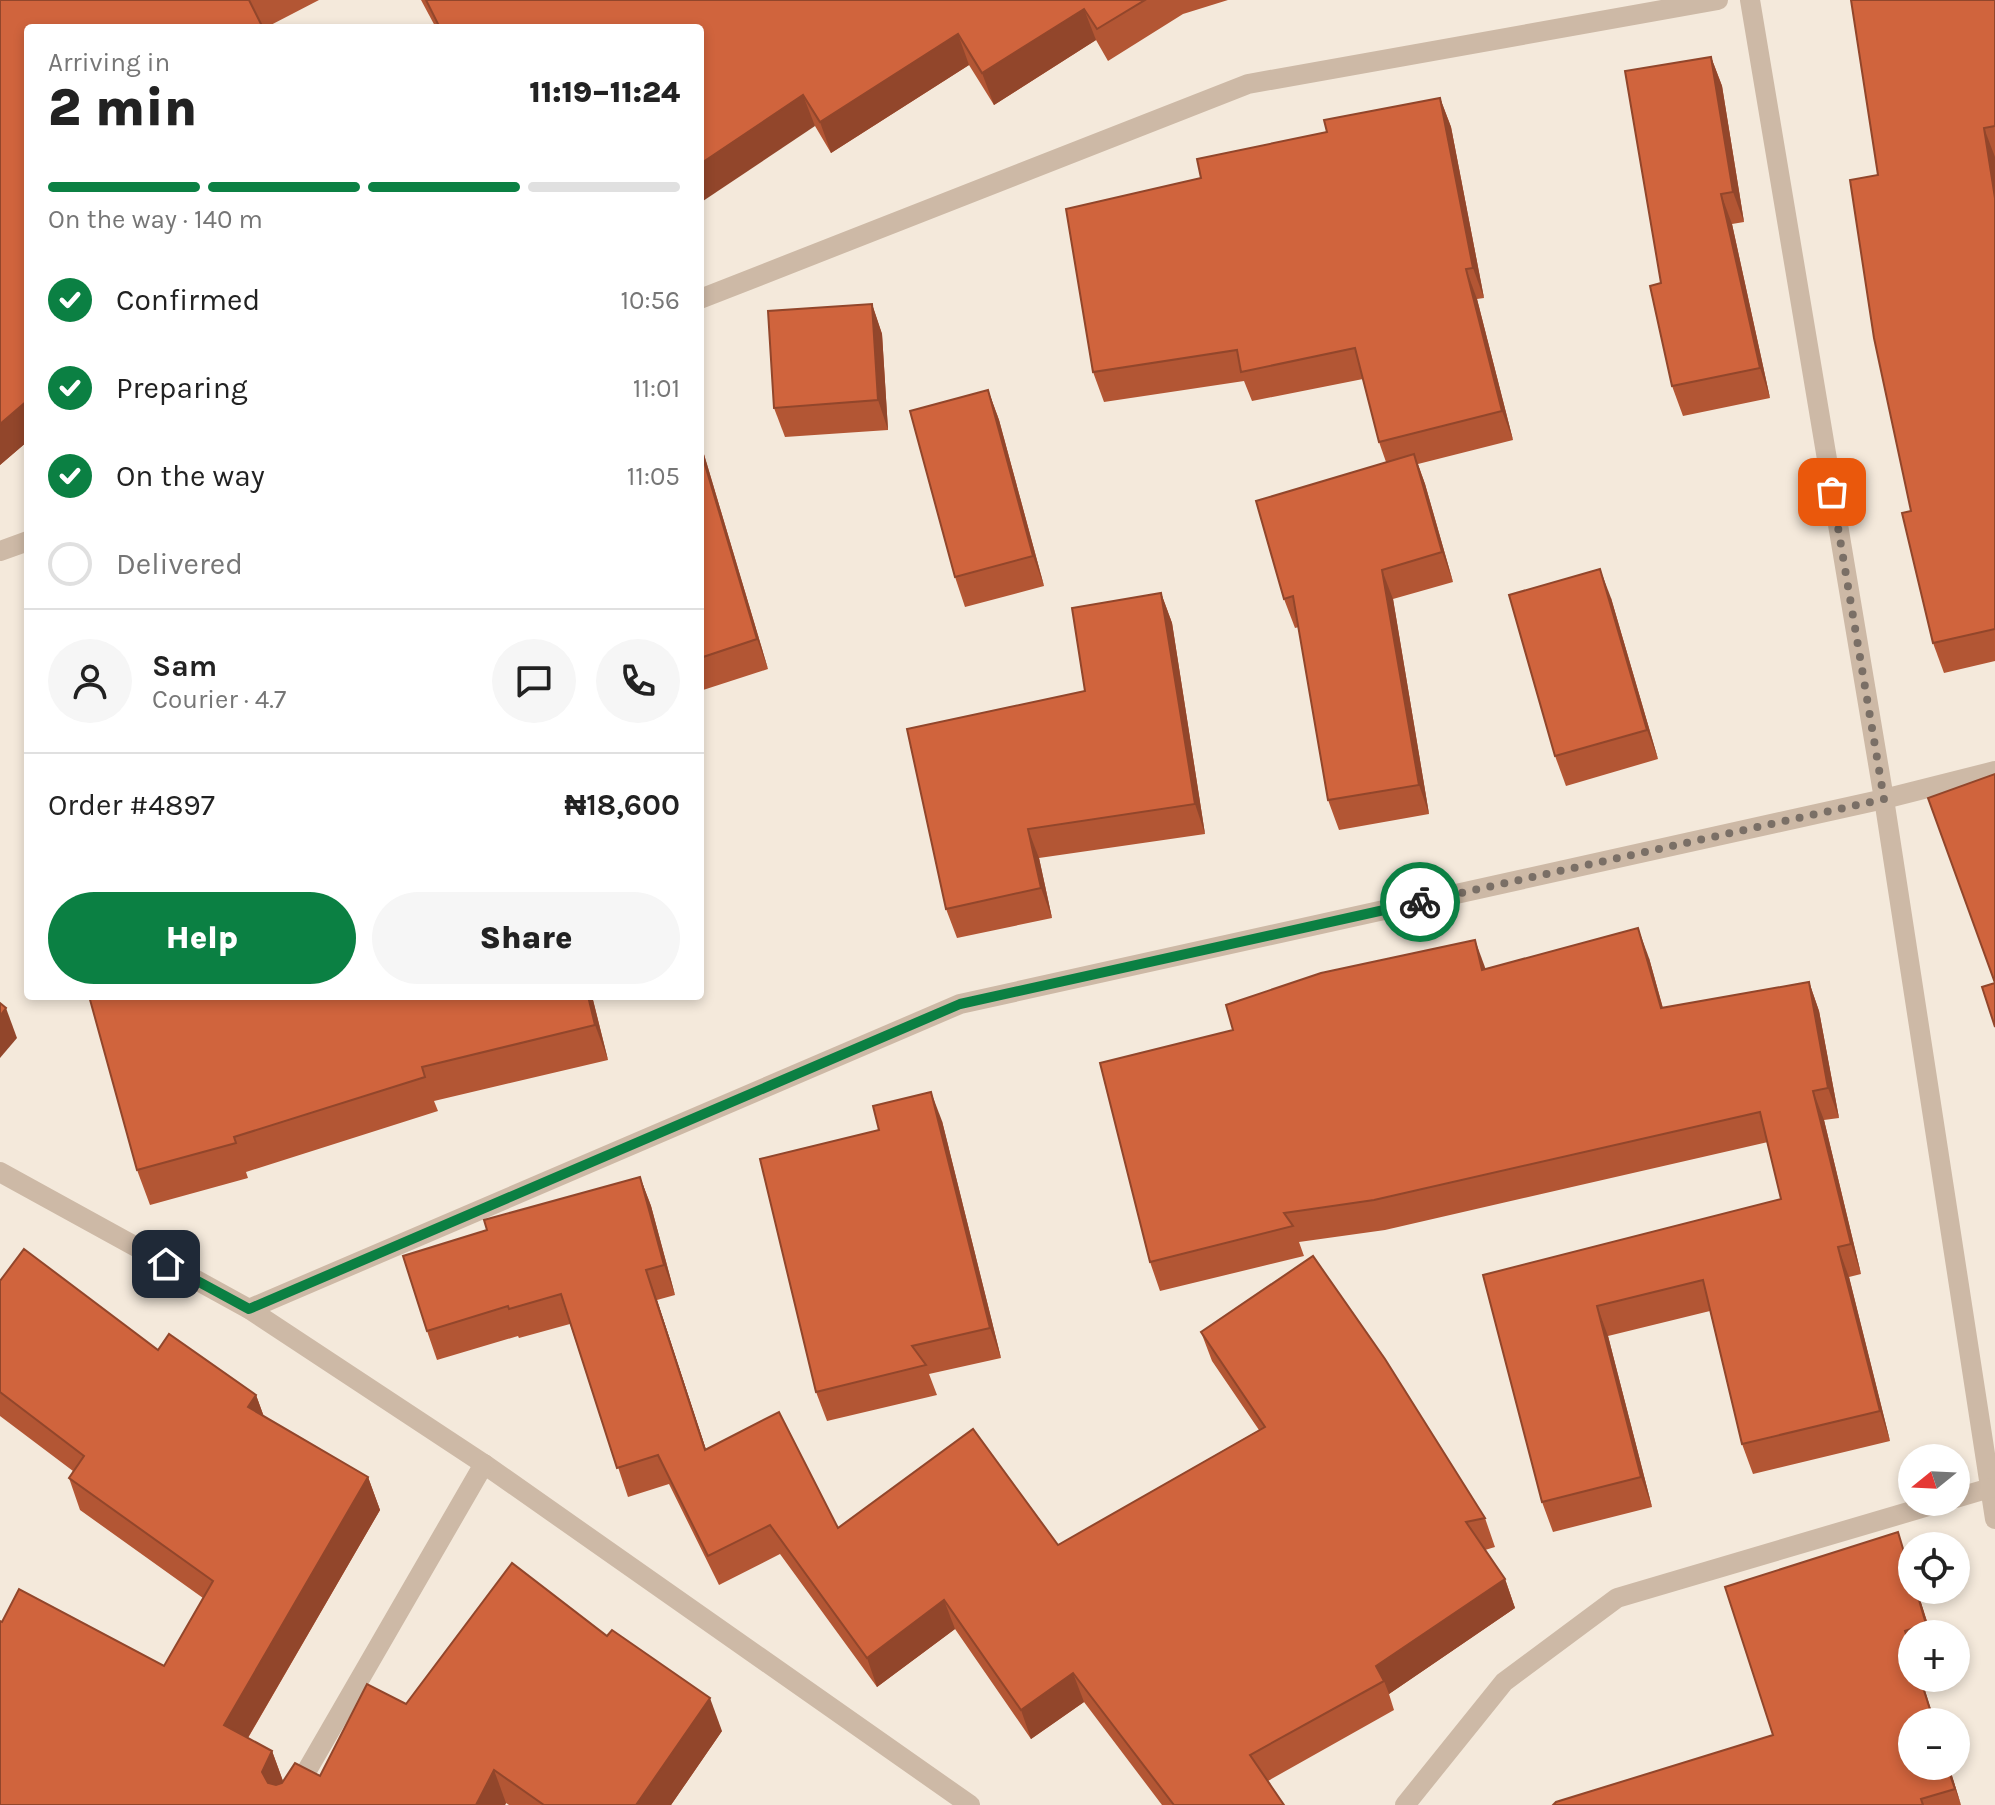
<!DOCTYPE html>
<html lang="en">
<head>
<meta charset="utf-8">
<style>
  :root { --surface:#fff; --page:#f6f6f6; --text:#222; --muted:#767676; --line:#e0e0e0; --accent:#0b8043 }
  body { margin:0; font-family:Karla,sans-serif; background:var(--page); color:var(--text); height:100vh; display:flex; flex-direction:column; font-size:30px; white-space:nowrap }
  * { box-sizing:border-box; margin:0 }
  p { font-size:26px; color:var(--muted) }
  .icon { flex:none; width:44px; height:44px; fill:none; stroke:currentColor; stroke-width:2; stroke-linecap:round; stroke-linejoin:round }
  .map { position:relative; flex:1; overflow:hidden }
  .panel { position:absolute; left:24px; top:24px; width:680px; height:976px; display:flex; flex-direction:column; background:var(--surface); border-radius:8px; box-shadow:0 4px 12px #0003 }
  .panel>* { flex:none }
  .needle { width:52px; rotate:252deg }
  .buttons { position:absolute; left:1898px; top:1444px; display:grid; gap:16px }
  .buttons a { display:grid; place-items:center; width:72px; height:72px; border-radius:50%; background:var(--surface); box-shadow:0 4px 12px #0003; font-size:40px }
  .pin { position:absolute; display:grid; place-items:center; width:68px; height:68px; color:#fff; margin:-34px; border-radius:16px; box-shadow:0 4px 12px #0006 }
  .courier { position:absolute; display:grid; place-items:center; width:80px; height:80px; margin:-40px; border:6px solid #0b8043; border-radius:50%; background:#fff; color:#222; box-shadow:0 2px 10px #0007 }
  .overview em { font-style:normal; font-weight:800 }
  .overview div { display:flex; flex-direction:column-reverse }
  .overview { display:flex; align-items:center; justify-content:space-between; height:136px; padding:0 24px }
  h1 { font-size:52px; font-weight:800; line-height:60px }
  .bar { display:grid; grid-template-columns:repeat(4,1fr); gap:12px 8px; align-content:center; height:96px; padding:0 24px }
  .bar i { height:10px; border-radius:6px; background:var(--line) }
  .bar .active { background:var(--accent) }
  .bar p { grid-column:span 4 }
  .line { display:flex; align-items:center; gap:20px; padding:0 24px; border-top:2px solid var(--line) }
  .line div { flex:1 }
  .round { display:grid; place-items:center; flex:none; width:84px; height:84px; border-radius:42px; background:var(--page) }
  ol { padding:0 24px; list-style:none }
  li { display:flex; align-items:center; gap:24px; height:88px }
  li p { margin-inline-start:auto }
  li .icon { padding:8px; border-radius:50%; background:var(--accent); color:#fff; stroke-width:4 }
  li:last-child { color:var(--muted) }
  li i { width:44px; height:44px; border:4px solid var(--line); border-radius:50% }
  .action { display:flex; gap:16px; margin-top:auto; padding:16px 24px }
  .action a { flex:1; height:92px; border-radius:48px; background:var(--accent); color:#fff; font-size:32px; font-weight:800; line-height:92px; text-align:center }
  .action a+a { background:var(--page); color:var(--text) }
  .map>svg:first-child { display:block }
</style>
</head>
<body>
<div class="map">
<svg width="1995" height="1805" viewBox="0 0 1995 1805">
  <rect width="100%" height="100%" fill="#f4e9db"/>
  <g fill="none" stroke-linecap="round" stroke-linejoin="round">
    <g stroke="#cdb9a6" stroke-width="20">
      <polyline points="1750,0 1884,799 1995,1519"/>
      <polyline points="700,299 1248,84 1718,0"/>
      <polyline points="0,551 28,541"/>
      <polyline points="0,1172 249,1309 484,1464 970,1805"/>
      <polyline points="249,1309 960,1004 1884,799 1995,771"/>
      <polyline points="1956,1498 1990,1488"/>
      <polyline points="287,1805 484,1464"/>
      <polyline points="1405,1805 1504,1682 1617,1598 1942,1502"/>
    </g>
  </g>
  <g fill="#b35634">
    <polygon points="0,0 319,0 265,28 28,28 28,441 0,465"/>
    <polygon points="421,0 1228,0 1183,14 1108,61 1096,40 994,105 969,65 831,153 815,126 700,28 436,28"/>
    <polygon points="1995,0 1995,661 1944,673 1933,643 1878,175"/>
    <polygon points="1711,57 1722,86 1744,222 1732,224 1770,398 1683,416 1672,386 1661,283"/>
    <polygon points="1440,98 1451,127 1484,298 1477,299 1513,440 1418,464 1425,484 1453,582 1393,599 1429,814 1339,830 1328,800 1299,627 1295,628 1284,599 1386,462 1379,442 1363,379 1252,401 1244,381 1104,402 1093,372 1201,178 1327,132"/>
    <polygon points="872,304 882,334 888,430 785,437 774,408"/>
    <polygon points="988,390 999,420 1044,586 965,607 955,577"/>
    <polygon points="700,441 768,669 700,691"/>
    <polygon points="1161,593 1172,623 1205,834 1039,858 1052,918 957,938 946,909 1085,691"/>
    <polygon points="1611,598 1658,759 1566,786 1555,756"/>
    <polygon points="1649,958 1663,1008 1809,982 1819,1011 1839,1118 1824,1120 1861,1274 1849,1277 1890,1441 1753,1474 1742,1444 1710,1311 1608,1336 1652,1507 1553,1532 1542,1502 1483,1275 1781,1199 1768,1142 1385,1230 1299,1242 1304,1256 1160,1291 1150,1262 1485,969"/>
    <polygon points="89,996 592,996 608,1060 434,1101 438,1111 246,1172 248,1178 150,1205 137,1170"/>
    <polygon points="942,1121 1001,1358 929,1374 937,1395 827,1421 816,1392"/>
    <polygon points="640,1177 651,1206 675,1295 657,1300 706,1450 838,1528 1058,1545 1259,1430 1212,1361 1201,1332 1485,1518 1495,1547 1485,1550 1505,1579 1515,1608 1389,1694 1394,1710 1268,1781 1284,1805 1162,1805 1084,1702 1031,1739 955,1629 877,1687 780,1554 719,1585 669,1484 628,1497 570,1324 519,1338 518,1336 437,1360 427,1331 487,1230"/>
    <polygon points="0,1281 158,1350 256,1395 264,1417 368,1477 380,1510 248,1738 272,1751 283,1781 320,1776 406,1704 722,1731 671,1805 509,1805 506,1803 505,1805 0,1805 164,1666 203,1598 80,1510 69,1478 73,1471 0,1416"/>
    <polygon points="1908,1562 1931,1634 1912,1634 1912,1766 1949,1766 1961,1805 1553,1805 1773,1735"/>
  </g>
  <g fill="#92462b">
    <polygon points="1084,9 1096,40 994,105 982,73"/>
    <polygon points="958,34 969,65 831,153 820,122"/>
    <polygon points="1711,57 1722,86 1744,222 1733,192"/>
    <polygon points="803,95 815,126 700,203 700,164"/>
    <polygon points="1440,98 1451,127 1484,298 1473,268"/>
    <polygon points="1984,128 1995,157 1995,198"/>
    <polygon points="1721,194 1732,224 1770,398 1760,368"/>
    <polygon points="1466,269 1477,299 1513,440 1502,411"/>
    <polygon points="872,304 882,334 888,430 878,400"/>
    <polygon points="988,390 999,420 1044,586 1033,556"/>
    <polygon points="28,400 28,441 0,465 0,424"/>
    <polygon points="700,441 768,669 757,639 700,448"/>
    <polygon points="1414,454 1425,484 1453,582 1442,552"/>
    <polygon points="1600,569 1611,598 1658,759 1647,730"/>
    <polygon points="1382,570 1393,599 1429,814 1419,785"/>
    <polygon points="1161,593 1172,623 1205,834 1195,804"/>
    <polygon points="1028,829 1039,858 1052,918 1041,888"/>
    <polygon points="1638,928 1649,958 1671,1038 1661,1008"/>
    <polygon points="1475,940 1486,970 1482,970"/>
    <polygon points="1809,982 1819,1011 1839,1118 1828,1088"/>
    <polygon points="588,996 592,996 608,1060 595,1025"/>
    <polygon points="6,1008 17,1038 0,1058 0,1016"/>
    <polygon points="1813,1091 1824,1120 1861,1274 1851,1244"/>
    <polygon points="931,1092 942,1121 1001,1358 990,1328"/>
    <polygon points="640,1177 651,1206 675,1295 664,1265"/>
    <polygon points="1838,1247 1849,1277 1890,1441 1880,1411"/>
    <polygon points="646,1270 657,1300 716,1480 705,1450"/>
    <polygon points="1597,1306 1608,1336 1652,1507 1641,1477"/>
    <polygon points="256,1395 268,1428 248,1407"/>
    <polygon points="368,1477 380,1510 236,1758 224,1725"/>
    <polygon points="1505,1579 1515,1608 1389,1694 1384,1681 1376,1666"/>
    <polygon points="1916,1590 1917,1590 1931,1634 1926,1624"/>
    <polygon points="944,1600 955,1629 877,1687 867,1658"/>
    <polygon points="1073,1673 1084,1702 1031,1739 1021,1710"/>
    <polygon points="1920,1678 1921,1678 1935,1722 1934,1722"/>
    <polygon points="710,1698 722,1731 671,1805 636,1805"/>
    <polygon points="272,1751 284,1784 274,1804 262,1772"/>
    <polygon points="1947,1766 1949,1766 1961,1805 1955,1789"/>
    <polygon points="494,1770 506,1803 505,1805 476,1805"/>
  </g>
  <g fill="#d0643d" stroke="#92462b" stroke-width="2">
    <polygon points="0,0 249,0 263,28 28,28 28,400 0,424"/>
    <polygon points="426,0 1145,0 1097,29 1084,9 982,73 958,34 820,122 803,95 700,164 700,28 440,28"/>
    <polygon points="1851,0 1995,0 1995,126 1984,128 1995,198 1995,629 1933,643 1902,513 1911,511 1874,338 1850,180 1878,175"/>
    <polygon points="1711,57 1733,192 1721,194 1760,368 1672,386 1650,286 1661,283 1625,71"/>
    <polygon points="1440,98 1473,268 1466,269 1502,411 1379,442 1355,348 1241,372 1237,350 1093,372 1066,209 1201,178 1197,159 1327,132 1324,120"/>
    <polygon points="872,304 878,400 774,408 768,311"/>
    <polygon points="988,390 1033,556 955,577 910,411"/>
    <polygon points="700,448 757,639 700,658"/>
    <polygon points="1414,454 1442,552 1382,570 1419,785 1328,800 1293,596 1284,599 1256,501"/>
    <polygon points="1600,569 1647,730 1555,756 1509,595"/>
    <polygon points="1161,593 1195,804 1028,829 1041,888 946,909 907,729 1085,691 1072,608"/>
    <polygon points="1995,774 1995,1027 1982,987 1995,983 1928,798"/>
    <polygon points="1638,928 1661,1008 1809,982 1828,1088 1813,1091 1851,1244 1838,1247 1880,1411 1742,1444 1703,1280 1597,1306 1641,1477 1542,1502 1483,1275 1781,1199 1760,1112 1374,1200 1284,1213 1293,1226 1150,1262 1100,1063 1233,1030 1226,1005 1321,973 1475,940 1482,970"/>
    <polygon points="89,996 588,996 595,1025 422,1067 425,1077 234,1137 236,1143 137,1170"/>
    <polygon points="0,1003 6,1008 0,1016"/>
    <polygon points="931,1092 990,1328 912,1346 926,1365 816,1392 760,1159 879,1130 873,1106"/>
    <polygon points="640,1177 664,1265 646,1270 705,1450 779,1412 838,1528 973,1429 1058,1545 1265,1427 1201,1332 1313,1256 1385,1359 1485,1518 1466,1522 1505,1579 1376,1666 1384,1681 1250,1755 1284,1805 1174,1805 1073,1673 1021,1710 944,1600 867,1658 770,1525 708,1556 658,1455 617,1468 561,1294 509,1309 508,1306 427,1331 403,1256 487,1230 484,1220"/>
    <polygon points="24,1249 158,1350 169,1334 256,1395 248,1407 368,1477 224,1725 272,1751 262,1772 268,1783 276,1785 282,1783 295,1763 320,1776 367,1684 406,1704 512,1563 607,1636 612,1630 710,1698 636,1805 544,1805 494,1770 476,1805 0,1805 0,1621 2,1622 19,1589 164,1666 213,1581 69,1478 84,1456 0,1392 0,1281"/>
    <polygon points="1898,1532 1912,1579 1912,1590 1916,1590 1926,1624 1905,1631 1912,1653 1912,1678 1920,1678 1934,1722 1912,1722 1912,1766 1947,1766 1955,1789 1921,1799 1923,1805 1553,1805 1556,1802 1773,1735 1725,1587"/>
  </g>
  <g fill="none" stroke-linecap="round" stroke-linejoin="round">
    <polyline stroke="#7a6f66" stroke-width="8" stroke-dasharray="0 14.4" points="1420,902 1884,799 1832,492"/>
    <polyline stroke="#0b8043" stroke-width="10" points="166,1264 249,1309 960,1004 1420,902"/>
  </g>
</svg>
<div class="buttons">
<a><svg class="needle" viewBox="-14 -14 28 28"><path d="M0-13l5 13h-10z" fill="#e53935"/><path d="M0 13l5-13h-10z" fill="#767676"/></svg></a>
<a><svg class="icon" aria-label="locate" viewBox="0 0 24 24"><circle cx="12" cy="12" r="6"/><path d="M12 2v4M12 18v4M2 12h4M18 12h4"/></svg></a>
<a>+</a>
<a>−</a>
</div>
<div class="pin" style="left:1832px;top:492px;background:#ea580c"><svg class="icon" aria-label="bag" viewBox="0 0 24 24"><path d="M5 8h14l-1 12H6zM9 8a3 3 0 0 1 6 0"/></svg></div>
<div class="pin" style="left:166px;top:1264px;background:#1f2937"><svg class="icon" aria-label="home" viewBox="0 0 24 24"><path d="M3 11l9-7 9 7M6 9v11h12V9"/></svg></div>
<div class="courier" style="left:1420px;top:902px"><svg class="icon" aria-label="bike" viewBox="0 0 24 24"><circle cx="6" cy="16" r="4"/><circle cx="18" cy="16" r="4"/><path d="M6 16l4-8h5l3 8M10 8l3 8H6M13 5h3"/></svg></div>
<section class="panel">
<div class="overview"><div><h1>2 min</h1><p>Arriving in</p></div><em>11:19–11:24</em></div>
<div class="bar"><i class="active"></i><i class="active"></i><i class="active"></i><i></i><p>On the way · 140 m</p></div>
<ol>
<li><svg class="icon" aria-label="check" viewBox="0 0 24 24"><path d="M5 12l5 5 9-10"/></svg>Confirmed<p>10:56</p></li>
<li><svg class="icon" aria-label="check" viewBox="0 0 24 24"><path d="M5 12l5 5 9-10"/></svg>Preparing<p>11:01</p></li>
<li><svg class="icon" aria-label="check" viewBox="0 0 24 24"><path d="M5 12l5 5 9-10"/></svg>On the way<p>11:05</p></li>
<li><i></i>Delivered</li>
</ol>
<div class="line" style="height:144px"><a class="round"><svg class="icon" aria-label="person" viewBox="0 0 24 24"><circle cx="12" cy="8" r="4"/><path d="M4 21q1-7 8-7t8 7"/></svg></a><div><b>Sam</b><p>Courier · 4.7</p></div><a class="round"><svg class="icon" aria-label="chat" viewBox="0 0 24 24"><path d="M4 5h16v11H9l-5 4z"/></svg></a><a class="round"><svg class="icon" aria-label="phone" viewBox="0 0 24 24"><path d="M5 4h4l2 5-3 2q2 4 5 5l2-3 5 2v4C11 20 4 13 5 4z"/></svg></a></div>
<div class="line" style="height:104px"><div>Order #4897</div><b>₦18,600</b></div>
<div class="action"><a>Help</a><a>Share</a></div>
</section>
</div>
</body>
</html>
